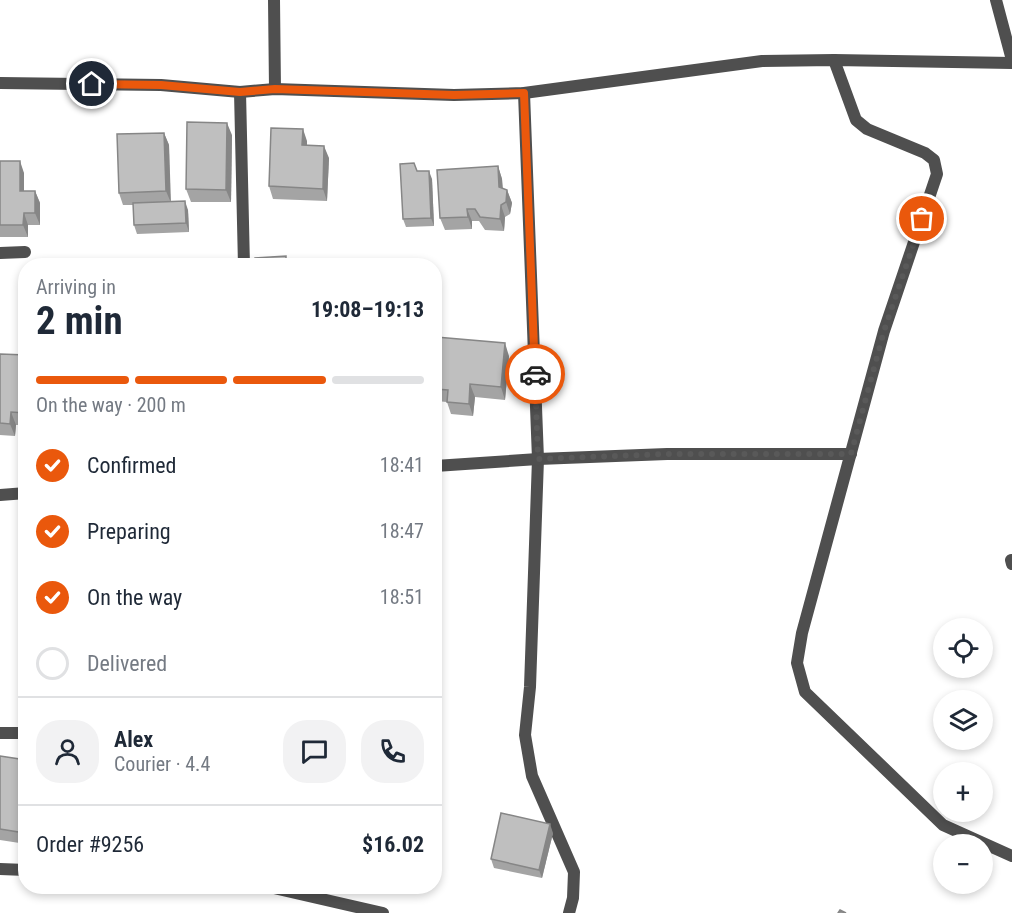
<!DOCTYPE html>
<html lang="en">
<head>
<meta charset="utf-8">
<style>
  :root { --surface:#fff; --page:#f2f2f3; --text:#1f2937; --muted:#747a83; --line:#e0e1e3; --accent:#ea580c }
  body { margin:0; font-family:"Roboto Condensed",sans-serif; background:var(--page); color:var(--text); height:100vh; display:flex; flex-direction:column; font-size:22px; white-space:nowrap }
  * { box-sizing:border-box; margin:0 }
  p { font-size:20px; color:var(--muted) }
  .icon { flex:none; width:33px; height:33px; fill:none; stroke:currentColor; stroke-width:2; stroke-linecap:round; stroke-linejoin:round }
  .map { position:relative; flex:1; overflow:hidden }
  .details { position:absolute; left:18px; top:258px; width:424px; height:636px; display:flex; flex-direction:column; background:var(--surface); border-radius:24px; box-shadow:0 3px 9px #0003 }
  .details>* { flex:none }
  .buttons { position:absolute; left:933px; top:618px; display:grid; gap:12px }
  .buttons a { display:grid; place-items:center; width:60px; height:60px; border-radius:50%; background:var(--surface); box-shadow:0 3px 9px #0003; font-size:30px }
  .pin { position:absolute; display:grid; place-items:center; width:51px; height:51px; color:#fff; margin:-26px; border:3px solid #fff; border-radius:50%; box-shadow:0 2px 6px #0007 }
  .courier { position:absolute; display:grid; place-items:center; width:60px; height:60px; margin:-30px; border:4px solid #ea580c; border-radius:50%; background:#fff; color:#222; box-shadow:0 2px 8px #0007 }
  .summary em { font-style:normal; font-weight:700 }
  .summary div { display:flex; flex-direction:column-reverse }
  .summary { display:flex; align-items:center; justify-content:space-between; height:102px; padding:0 18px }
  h1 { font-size:39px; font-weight:700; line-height:45px }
  .bar { display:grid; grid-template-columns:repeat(4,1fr); gap:9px 6px; align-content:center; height:72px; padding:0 18px }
  .bar i { height:8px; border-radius:4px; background:var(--line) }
  .bar .on { background:var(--accent) }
  .bar p { grid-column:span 4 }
  .line { display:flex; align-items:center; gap:15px; padding:0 18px; border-top:2px solid var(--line) }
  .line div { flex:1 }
  .round { display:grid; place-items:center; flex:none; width:63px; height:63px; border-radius:24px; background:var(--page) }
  ol { padding:0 18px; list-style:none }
  li { display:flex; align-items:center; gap:18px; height:66px }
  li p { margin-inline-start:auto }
  li .icon { padding:6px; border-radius:50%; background:var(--accent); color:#fff; stroke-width:4 }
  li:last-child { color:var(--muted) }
  li i { width:33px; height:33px; border:3px solid var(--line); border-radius:50% }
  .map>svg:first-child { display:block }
</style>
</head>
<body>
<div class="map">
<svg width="1012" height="913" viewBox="0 0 1012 913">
  <rect width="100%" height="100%" fill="#fff"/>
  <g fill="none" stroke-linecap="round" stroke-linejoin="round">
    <g stroke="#4f4f4f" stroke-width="12">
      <polyline points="274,0 275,89"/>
      <polyline points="996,0 1012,60"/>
      <polyline points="834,60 856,120 867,129 925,153 934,160 937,174 884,331 802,633 797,663 805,692 943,825 1012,856"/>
      <polyline points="0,83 161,85 240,92 275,89 454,95 524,93 762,61 834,60 1012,63"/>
      <polyline points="240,92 244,266"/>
      <polyline points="524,93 538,459 530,687 525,735 532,776 574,872 573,898 569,913"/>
      <polyline points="0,253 25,252"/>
      <polyline points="435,466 538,459 667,454 851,454"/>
      <polyline points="0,495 26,493"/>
      <polyline points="1011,560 1012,564"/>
      <polyline points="0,733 26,733"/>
      <polyline points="0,869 26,870"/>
      <polyline points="265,886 383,913"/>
    </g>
  </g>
  <g fill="#a4a4a4">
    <polygon points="164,133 169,145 170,202 188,210 189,232 137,234 134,225 133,205 123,205 119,193"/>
    <polygon points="232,135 231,202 191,202 186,189"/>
    <polygon points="307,141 307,145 329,158 327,201 273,199 269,186"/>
    <polygon points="0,161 24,173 24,191 35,191 40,203 40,225 28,225 28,237 0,237"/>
    <polygon points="498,166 502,179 503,189 507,190 512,203 510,214 505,217 504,231 485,230 479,221 472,221 472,229 445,230 440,218"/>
    <polygon points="417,171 432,179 434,226 406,227 403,219"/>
    <polygon points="435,345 509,356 505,400 475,397 473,416 451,414 447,402 436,401 435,399"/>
    <polygon points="0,354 26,355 26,425 16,425 15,436 0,435"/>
    <polygon points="0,756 26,760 26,844 0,840"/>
    <polygon points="553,833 542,878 494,868 491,859"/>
  </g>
  <g fill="#868686">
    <polygon points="227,123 232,135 231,202 226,190"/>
    <polygon points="303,129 307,141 307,157 302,145"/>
    <polygon points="164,133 169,145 171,203 166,191"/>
    <polygon points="324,146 329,158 327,201 323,189"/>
    <polygon points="20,161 24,173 24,203 20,191"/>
    <polygon points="498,166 502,179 503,199 499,187"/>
    <polygon points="429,171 432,179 434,226 431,218"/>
    <polygon points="507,190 512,203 510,214 506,202"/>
    <polygon points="35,191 40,203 40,225 35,213"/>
    <polygon points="185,201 188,210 189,232 186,223"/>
    <polygon points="501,205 505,217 504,231 500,219"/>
    <polygon points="467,209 472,221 472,229 468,217"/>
    <polygon points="24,213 28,225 28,237 23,225"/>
    <polygon points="505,343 509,356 505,400 501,387"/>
    <polygon points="470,384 475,397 473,416 469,404"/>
    <polygon points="11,412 16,425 15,436 10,424"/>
    <polygon points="550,824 553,833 542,878 539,870"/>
  </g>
  <g fill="#bfbfbf" stroke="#868686" stroke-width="1.5">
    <polygon points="187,122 227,123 226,190 186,189"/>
    <polygon points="271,128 303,129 302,145 324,146 323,189 269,186"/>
    <polygon points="164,133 166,191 119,193 117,134"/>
    <polygon points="0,161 20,161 20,191 35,191 35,213 24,213 23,225 0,225"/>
    <polygon points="414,163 417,171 429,171 431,218 403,219 400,164"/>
    <polygon points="498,166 499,187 507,190 506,202 501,205 500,219 480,217 475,209 467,209 468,217 440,218 437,170"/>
    <polygon points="185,201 186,223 134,225 133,203"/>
    <polygon points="286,256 286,266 255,266 255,258"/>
    <polygon points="436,337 505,343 501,387 470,384 469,404 447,402 448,390 435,389"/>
    <polygon points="0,354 26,355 26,413 11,412 10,424 0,423"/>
    <polygon points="0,756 26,760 25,833 0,829"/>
    <polygon points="501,813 550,824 539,870 491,859"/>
    <polygon points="840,910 846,913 838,913"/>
  </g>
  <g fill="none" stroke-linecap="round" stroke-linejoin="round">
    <polyline stroke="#595959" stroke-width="6" stroke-dasharray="0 10.8" points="535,374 538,459 667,454 851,454 884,331 922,219"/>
    <polyline stroke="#ea580c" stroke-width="8" points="92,84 161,85 240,92 275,89 454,95 524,93 535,374"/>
  </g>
</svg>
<div class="buttons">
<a><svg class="icon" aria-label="locate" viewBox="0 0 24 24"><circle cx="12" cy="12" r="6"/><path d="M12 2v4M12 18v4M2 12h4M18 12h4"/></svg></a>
<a><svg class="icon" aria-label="layers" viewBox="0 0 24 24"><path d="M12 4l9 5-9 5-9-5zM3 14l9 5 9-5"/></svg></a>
<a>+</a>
<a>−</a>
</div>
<div class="pin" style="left:922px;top:219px;background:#ea580c"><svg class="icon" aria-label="bag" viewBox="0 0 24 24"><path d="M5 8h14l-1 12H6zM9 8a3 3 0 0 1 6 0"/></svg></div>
<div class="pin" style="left:92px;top:84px;background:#1f2937"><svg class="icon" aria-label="home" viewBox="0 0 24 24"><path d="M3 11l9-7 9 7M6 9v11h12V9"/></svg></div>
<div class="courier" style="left:535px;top:374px"><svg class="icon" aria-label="car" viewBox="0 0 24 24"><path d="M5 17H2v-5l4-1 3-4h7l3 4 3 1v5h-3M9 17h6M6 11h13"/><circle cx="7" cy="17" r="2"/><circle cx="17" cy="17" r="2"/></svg></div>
<section class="details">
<div class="summary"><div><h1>2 min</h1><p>Arriving in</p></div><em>19:08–19:13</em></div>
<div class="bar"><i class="on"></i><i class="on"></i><i class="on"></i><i></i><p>On the way · 200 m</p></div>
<ol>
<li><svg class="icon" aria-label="check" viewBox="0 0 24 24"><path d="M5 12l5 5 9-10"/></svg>Confirmed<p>18:41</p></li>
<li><svg class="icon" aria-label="check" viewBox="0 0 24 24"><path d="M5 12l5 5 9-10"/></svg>Preparing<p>18:47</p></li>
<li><svg class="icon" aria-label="check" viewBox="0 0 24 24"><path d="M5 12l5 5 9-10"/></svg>On the way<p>18:51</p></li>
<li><i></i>Delivered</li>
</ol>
<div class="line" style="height:108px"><a class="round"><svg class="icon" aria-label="person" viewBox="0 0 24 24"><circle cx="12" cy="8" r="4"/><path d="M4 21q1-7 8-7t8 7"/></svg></a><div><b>Alex</b><p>Courier · 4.4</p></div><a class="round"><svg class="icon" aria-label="chat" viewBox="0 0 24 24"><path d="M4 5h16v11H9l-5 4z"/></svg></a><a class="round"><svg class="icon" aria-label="phone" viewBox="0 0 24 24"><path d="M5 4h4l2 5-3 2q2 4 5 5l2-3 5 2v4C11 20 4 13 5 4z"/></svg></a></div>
<div class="line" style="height:78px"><div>Order #9256</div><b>$16.02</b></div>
</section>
</div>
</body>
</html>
